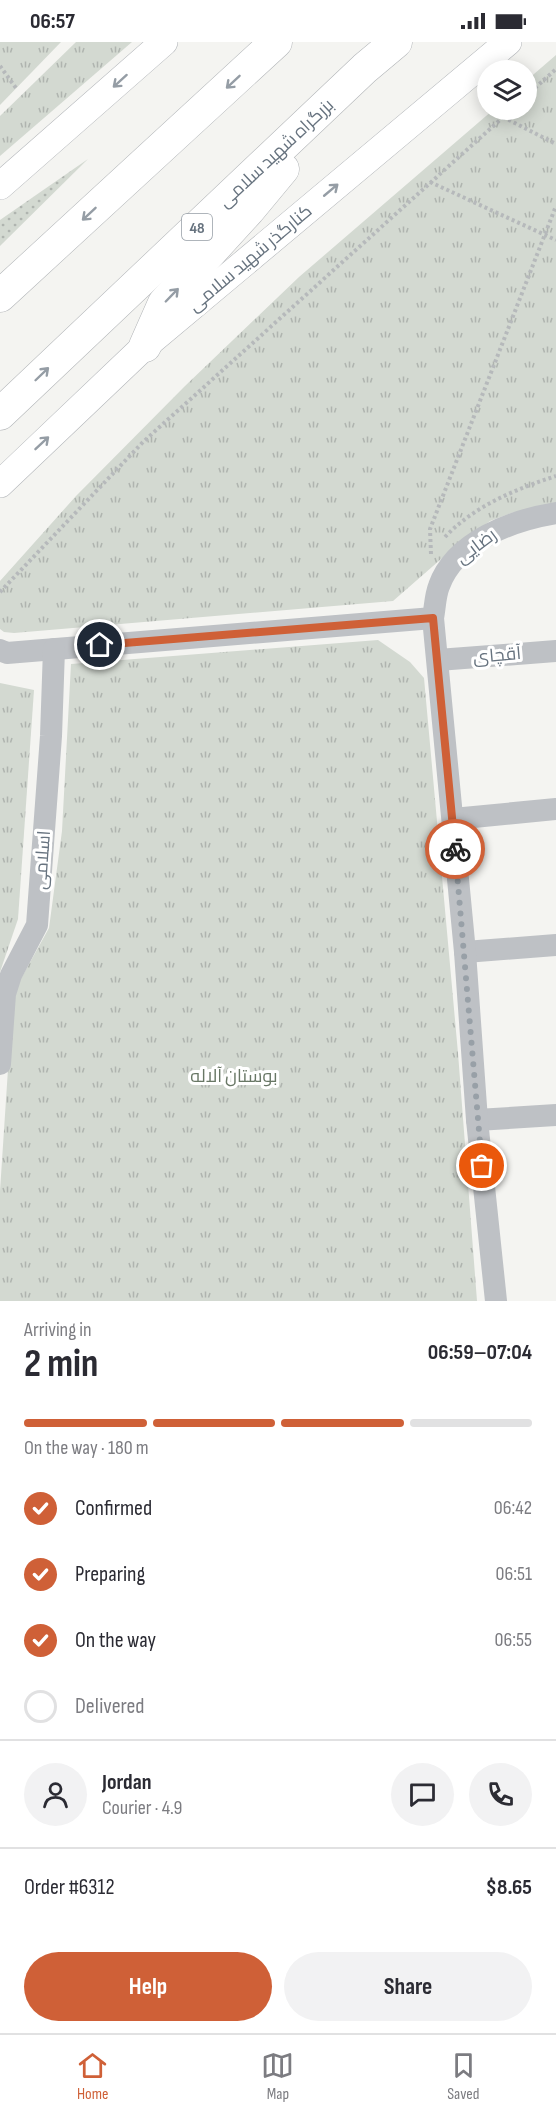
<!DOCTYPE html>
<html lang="en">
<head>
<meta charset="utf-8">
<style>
  :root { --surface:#fff; --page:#f2f2f3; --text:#2b2b33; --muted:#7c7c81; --line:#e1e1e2; --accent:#cf6037 }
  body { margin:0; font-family:"Sofia Sans Condensed",Cairo,sans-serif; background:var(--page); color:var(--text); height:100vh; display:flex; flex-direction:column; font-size:22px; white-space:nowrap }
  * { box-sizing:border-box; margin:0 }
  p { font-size:20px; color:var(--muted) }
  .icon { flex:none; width:33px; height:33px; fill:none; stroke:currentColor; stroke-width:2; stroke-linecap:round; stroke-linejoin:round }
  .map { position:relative; height:1259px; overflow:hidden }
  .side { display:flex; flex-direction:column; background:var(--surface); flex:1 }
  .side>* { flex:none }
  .buttons { position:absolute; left:477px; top:18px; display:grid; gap:12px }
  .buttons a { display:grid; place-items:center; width:60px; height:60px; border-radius:50%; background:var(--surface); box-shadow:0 3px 15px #0003; font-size:30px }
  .pin { position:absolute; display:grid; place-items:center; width:51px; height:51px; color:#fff; margin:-26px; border:3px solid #fff; border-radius:50%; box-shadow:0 2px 6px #0007 }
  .courier { position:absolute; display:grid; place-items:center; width:60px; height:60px; margin:-30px; border:4px solid #cf6037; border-radius:50%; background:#fff; color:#222; box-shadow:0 2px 8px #0007 }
  .overview em { font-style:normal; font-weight:700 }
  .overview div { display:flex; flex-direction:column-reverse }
  .overview { display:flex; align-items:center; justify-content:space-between; height:102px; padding:0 24px }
  h1 { font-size:39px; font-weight:700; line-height:45px }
  .bar { display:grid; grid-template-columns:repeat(4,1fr); gap:9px 6px; align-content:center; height:72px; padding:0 24px }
  .bar i { height:8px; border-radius:4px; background:var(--line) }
  .bar .selected { background:var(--accent) }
  .bar p { grid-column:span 4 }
  .line { display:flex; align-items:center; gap:15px; padding:0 24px; border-top:2px solid var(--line) }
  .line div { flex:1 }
  .round { display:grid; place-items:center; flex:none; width:63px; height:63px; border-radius:32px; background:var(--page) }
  ol { padding:0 24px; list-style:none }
  li { display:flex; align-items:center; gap:18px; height:66px }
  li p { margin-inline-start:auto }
  li .icon { padding:6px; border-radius:50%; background:var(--accent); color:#fff; stroke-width:4 }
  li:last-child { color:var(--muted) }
  li i { width:33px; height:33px; border:3px solid var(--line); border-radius:50% }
  .button { display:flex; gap:12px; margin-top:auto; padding:12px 24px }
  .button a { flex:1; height:69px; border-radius:36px; background:var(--accent); color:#fff; font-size:24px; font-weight:700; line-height:69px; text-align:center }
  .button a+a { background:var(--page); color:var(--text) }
  .status { display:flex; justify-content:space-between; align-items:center; height:42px; padding:0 30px; background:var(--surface); direction:ltr }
  .status svg { height:16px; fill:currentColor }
  .tabs { display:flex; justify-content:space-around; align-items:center; height:84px; border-top:2px solid var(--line); background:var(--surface); font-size:16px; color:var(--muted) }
  .tabs a { display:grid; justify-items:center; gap:3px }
  .tabs .selected { color:var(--accent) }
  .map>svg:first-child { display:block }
</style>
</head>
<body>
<div class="status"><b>06:57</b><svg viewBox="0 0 49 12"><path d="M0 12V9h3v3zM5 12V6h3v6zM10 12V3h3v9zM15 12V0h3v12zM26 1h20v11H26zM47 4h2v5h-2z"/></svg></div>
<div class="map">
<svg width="556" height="1259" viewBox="0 0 556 1259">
  <defs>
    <pattern id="grass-dots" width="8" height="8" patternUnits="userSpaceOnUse" patternTransform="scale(1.5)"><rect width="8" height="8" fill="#d3d9d1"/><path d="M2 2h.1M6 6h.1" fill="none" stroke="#afb4af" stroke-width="1.8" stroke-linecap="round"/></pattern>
    <pattern id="park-tufts" width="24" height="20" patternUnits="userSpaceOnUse" patternTransform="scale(1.5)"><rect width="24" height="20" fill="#d3d9d1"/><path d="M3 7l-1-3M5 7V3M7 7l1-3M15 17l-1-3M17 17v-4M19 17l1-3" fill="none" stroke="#afb4af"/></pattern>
  </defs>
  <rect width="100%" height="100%" fill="#f4f4f1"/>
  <polygon fill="url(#grass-dots)" points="88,117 0,204 0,178"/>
  <g fill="url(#park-tufts)">
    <polygon points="0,0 61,0 0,63"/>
    <polygon points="76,0 132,0 0,114 0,74"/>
    <polygon points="556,13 556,463 511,471 490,479 448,511 393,559 14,591 4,590 0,587 0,539 76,454 185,344 299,235 493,68 526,68 527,38"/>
    <polygon points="378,598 410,620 424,636 458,1011 477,1259 0,1259 0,1149 13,951 49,886 62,789 71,622"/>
    <polygon points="0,641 34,648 18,877 0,930"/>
  </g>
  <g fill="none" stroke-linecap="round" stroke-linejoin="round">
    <g stroke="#b2b5b9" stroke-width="28">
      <g id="major">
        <polyline points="0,144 164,0"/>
        <polyline points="0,442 145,304 508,0"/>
      </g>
    </g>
    <g stroke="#b1b4b7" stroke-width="33">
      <g id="highway">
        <polyline points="0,254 276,0"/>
        <polyline points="145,304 164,261 249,168 283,127"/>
        <polyline points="0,372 365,26 396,0"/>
      </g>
    </g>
    <g stroke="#b6b9bb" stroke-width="4" stroke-dasharray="3 3" stroke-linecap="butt">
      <polyline points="0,24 16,46"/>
      <polyline points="526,54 556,27"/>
      <polyline points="503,75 556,102"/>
      <polyline points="430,140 556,198"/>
      <path d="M445,495C474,464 516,447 556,434"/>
      <polyline points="431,512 430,487 556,164"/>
      <polyline points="0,550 143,400 511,68"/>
    </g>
    <g stroke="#bec1c5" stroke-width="22">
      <polyline points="0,608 7,611 433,576"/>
      <polyline points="438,618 556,609"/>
      <polyline points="453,777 556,767"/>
      <polyline points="465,910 556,903"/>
      <polyline points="0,1022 5,952 11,933 37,883 51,694 54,607"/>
      <polyline points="477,1078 556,1073"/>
      <path d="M496,1259L477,1078L465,910L433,576C435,566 435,554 439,544C455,499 513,478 556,471"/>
    </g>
    <use href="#major" stroke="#fff" stroke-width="27"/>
    <use href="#highway" stroke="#fff" stroke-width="32"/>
  </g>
  <defs><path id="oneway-shaft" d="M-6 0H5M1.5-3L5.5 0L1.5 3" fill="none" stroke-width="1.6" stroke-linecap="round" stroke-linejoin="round" transform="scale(1.5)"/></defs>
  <g stroke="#959da5">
    <use href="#oneway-shaft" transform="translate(120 39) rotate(138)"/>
    <use href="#oneway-shaft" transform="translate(233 40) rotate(137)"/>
    <use href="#oneway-shaft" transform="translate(331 148) rotate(-40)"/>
    <use href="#oneway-shaft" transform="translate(89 172) rotate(137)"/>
    <use href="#oneway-shaft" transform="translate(172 253) rotate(-46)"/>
    <use href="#oneway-shaft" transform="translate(42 332) rotate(-44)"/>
    <use href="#oneway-shaft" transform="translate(42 401) rotate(-43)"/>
  </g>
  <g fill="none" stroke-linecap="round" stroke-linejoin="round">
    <polyline stroke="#98a0a7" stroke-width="6" stroke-dasharray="0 10.8" points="455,807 482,1124"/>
    <polyline stroke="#cf6037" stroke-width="8" points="100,603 433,576 455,807"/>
  </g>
  <g text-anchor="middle" stroke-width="6" stroke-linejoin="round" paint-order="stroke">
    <rect fill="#fff" stroke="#959da5" stroke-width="1.5" x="182" y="172" width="30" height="26" rx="4.5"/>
    <g font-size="16" font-weight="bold" fill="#67737f">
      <text x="197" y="191">48</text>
    </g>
    <g font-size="18" fill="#67737f" stroke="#fff">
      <text transform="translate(276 111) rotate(-43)" y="6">بزرگراه شهید سلامی</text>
      <text transform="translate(250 216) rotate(-40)" y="6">کنارگذر شهید سلامی</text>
      <text transform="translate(476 504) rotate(-37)" y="6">رضایی</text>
      <text transform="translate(497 613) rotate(-5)" y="6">آقچای</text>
      <text transform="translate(42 818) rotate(-86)" y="6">اسلامی</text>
    </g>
    <g font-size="18" fill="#687765" stroke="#fff">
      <text x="234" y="1040">بوستان آلاله</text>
    </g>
  </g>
</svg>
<div class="buttons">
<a><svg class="icon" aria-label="layers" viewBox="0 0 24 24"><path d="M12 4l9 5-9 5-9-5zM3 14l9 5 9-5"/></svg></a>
</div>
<div class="pin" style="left:482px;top:1124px;background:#ea580c"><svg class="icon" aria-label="bag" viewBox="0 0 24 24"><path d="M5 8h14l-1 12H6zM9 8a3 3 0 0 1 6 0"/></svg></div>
<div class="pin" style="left:100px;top:603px;background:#1f2937"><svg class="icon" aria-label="home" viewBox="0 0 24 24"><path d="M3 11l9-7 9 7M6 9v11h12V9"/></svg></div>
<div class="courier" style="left:455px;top:807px"><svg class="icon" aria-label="bike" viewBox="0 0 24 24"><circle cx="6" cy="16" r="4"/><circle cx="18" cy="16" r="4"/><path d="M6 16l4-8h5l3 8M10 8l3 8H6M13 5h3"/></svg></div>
</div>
<section class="side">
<div class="overview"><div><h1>2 min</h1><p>Arriving in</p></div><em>06:59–07:04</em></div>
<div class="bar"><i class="selected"></i><i class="selected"></i><i class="selected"></i><i></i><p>On the way · 180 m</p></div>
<ol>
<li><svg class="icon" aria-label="check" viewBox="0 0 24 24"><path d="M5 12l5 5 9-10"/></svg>Confirmed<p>06:42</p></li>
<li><svg class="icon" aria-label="check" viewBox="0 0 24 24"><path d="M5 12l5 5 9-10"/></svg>Preparing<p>06:51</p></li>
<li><svg class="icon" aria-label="check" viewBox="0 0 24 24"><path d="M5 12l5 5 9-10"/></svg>On the way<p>06:55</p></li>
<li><i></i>Delivered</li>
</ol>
<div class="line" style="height:108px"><a class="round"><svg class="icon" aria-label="person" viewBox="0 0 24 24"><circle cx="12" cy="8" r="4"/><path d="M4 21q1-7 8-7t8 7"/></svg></a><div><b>Jordan</b><p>Courier · 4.9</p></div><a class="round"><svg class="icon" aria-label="chat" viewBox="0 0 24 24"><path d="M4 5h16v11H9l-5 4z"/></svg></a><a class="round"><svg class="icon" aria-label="phone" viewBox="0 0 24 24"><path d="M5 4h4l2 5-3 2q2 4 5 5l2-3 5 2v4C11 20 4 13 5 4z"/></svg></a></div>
<div class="line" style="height:78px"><div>Order #6312</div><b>$8.65</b></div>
<div class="button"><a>Help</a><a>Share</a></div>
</section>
<nav class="tabs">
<a class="selected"><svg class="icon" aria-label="home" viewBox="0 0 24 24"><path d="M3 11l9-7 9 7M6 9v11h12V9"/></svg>Home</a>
<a><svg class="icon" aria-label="map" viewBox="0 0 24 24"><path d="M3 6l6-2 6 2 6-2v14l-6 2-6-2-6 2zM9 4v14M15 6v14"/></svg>Map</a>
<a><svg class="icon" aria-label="saved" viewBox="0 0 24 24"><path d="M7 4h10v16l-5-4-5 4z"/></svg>Saved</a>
</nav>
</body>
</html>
